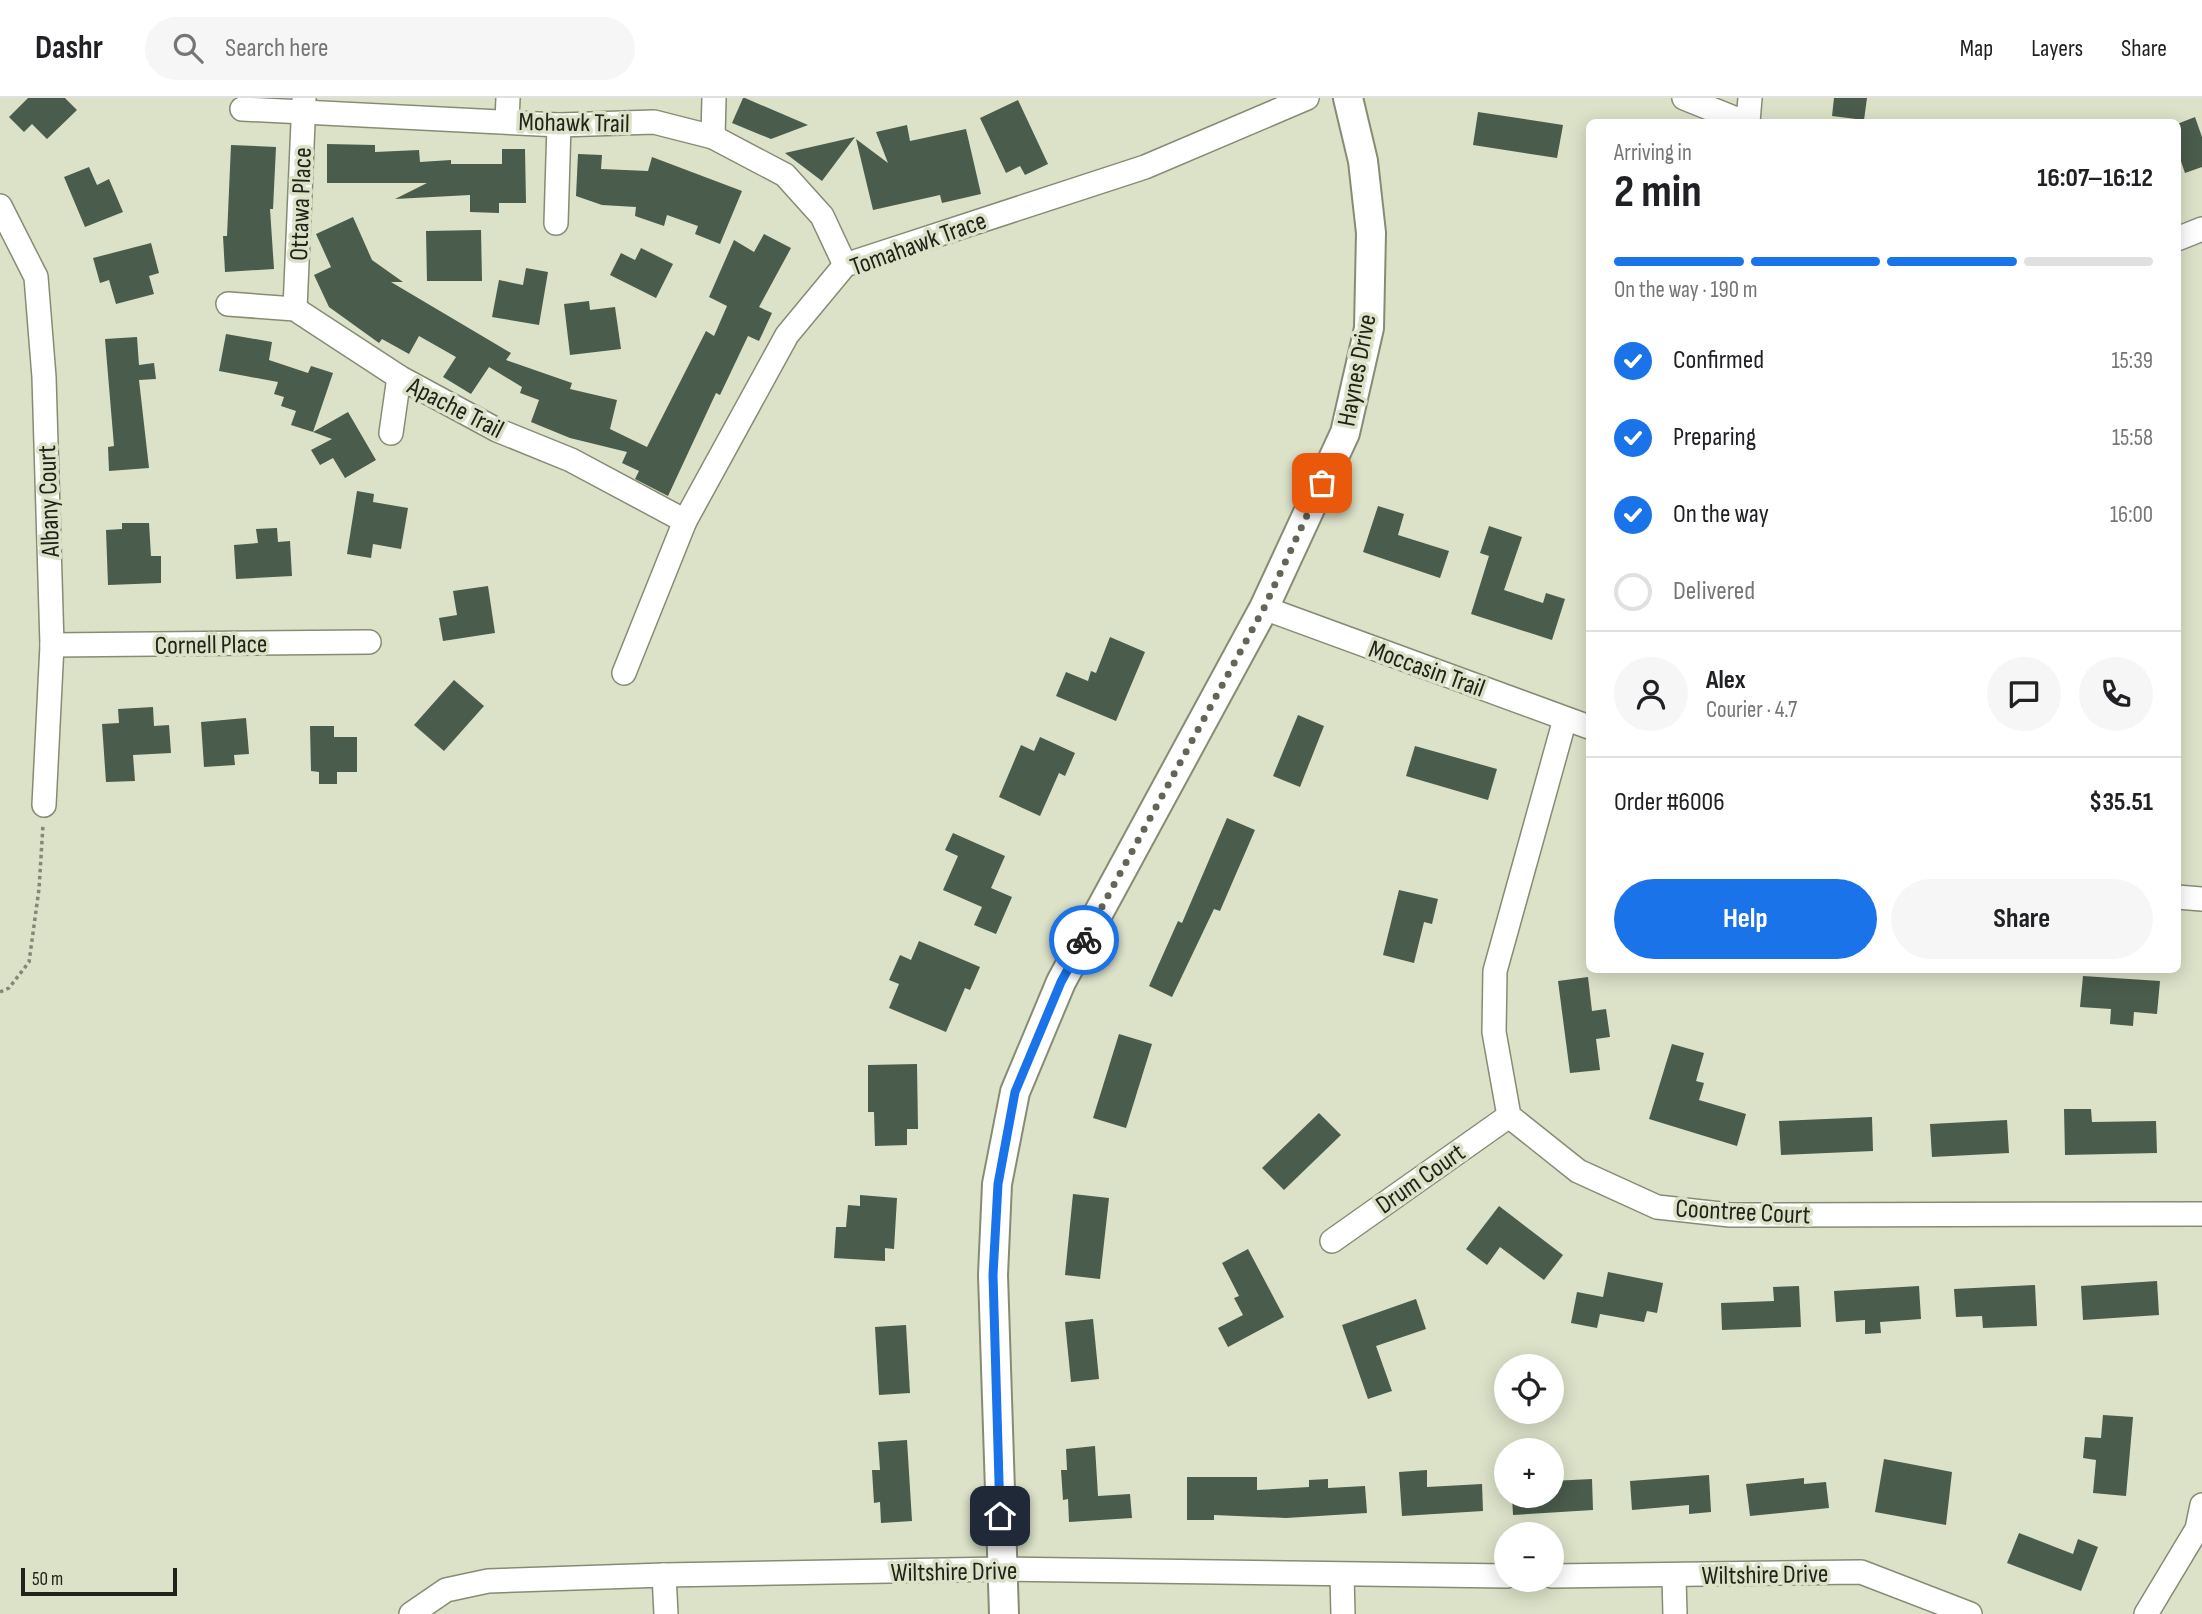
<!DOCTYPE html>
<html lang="en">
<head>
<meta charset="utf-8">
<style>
  :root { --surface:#fff; --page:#f6f6f6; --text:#202124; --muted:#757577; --line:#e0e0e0; --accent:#1a73e8 }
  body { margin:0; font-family:"Sofia Sans Condensed",sans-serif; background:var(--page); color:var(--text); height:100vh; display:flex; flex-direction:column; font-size:26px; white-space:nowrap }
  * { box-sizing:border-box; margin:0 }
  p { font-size:23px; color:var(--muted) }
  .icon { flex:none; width:38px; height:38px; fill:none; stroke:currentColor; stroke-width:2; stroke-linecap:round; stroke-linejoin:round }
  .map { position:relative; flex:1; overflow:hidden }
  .drawer { position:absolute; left:1586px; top:21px; width:595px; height:854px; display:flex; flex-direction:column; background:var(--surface); border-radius:10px; box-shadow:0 4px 18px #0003 }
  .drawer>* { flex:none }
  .fabs { position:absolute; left:1494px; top:1256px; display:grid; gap:14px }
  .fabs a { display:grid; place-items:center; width:70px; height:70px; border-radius:50%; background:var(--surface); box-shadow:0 4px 18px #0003; font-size:35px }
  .scale { position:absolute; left:21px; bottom:18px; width:156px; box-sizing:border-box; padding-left:7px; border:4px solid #21231a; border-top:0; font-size:19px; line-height:24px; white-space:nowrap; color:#21231a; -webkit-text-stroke:5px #dbe2c8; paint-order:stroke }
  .pin { position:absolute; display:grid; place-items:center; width:60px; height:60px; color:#fff; margin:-30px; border-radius:14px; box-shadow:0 4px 10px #0006 }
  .courier { position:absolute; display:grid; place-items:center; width:70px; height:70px; margin:-35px; border:5px solid #1a73e8; border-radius:50%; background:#fff; color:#222; box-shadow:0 2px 9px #0007 }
  .summary em { font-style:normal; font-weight:700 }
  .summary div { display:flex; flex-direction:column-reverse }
  .summary { display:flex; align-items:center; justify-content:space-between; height:119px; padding:0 28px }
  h1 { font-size:46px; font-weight:700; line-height:52px }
  .bar { display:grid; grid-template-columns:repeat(4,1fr); gap:10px 7px; align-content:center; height:84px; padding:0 28px }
  .bar i { height:9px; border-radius:5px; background:var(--line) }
  .bar .current { background:var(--accent) }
  .bar p { grid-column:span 4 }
  .line { display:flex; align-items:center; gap:18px; padding:0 28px; border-top:2px solid var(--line) }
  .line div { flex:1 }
  .round { display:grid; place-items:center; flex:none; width:74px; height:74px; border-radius:37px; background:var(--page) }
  ol { padding:0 28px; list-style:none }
  li { display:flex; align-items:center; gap:21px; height:77px }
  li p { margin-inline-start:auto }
  li .icon { padding:7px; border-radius:50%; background:var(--accent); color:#fff; stroke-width:4 }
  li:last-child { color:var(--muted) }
  li i { width:38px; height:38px; border:4px solid var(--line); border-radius:50% }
  .button { display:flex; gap:14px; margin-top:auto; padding:14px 28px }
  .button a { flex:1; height:80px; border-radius:42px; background:var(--accent); color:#fff; font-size:28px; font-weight:700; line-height:80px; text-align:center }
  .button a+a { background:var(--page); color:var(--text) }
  header { display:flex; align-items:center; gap:42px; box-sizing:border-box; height:98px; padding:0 35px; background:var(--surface); border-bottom:2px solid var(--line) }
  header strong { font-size:33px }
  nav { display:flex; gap:38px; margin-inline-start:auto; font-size:24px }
  .search { width:490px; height:63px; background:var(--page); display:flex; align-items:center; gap:18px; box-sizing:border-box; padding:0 24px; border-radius:38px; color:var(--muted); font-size:26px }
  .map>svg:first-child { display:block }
</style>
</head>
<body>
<header>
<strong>Dashr</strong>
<div class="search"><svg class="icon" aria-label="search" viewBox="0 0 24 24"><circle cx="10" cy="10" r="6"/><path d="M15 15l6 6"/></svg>Search here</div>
<nav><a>Map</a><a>Layers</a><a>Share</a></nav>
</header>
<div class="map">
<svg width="2202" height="1516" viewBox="0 0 2202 1516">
  <rect width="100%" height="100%" fill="#dbe2c8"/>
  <g fill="#4a5c4b">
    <polygon points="28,0 65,0 77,12 47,41 32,26 24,34 9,19"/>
    <polygon points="743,0 745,0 808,27 771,41 732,25"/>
    <polygon points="1834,0 1867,0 1864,22 1832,18"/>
    <polygon points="1018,2 1048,66 1025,77 1020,68 1006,75 980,20"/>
    <polygon points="1478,14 1563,27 1557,60 1473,47"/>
    <polygon points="2195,19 2202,39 2202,69 2185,75 2177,52 2177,26"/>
    <polygon points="907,27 910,43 966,31 981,96 942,105 940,97 873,112 856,41 888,65 876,34"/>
    <polygon points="855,39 822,83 785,55"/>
    <polygon points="327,46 375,47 375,54 419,52 420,64 451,62 451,66 502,66 502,51 525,51 526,105 499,105 499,115 470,114 470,97 395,101 427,85 327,85"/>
    <polygon points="231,47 276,49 273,111 270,111 274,171 225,174 223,138 227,138"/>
    <polygon points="578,56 602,57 601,71 648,73 652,59 742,93 720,146 695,136 698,128 667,117 664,128 635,118 636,109 602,107 576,98"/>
    <polygon points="89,69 97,87 109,81 123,114 85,129 64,79"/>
    <polygon points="353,119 372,162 403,184 391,184 511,255 506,262 572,285 570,291 617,302 610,331 647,349 706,233 714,238 727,208 709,199 734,142 754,154 764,136 791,150 759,209 772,215 759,243 748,238 720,297 716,295 668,398 635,381 639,373 622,365 627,354 570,340 531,324 539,302 520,295 522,289 489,269 471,296 443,279 456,259 419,238 409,256 382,241 379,245 329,209 314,177 331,169 316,136"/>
    <polygon points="481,132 482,183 427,183 426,133"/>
    <polygon points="151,145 159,175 149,178 154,196 116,206 109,182 100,185 93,160"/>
    <polygon points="641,150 673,166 656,200 610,177 621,155 635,162"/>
    <polygon points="526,170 548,174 539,227 492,219 499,182 523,187"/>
    <polygon points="589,203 590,212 615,209 621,251 570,257 564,206"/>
    <polygon points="226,236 272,244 269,262 308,275 311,268 333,275 313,334 291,327 296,313 281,308 284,299 274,296 278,284 219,273"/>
    <polygon points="137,239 139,267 154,265 156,281 139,282 149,370 109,373 108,349 114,348 105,241"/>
    <polygon points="348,314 376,362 345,380 333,360 320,367 311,352 332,341 313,334"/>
    <polygon points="357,393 374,396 373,404 408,410 401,451 373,446 371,460 347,456"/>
    <polygon points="1378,408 1404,416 1398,437 1449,453 1440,480 1363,454"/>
    <polygon points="122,425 149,425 151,458 161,458 161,485 108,487 106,432 122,431"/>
    <polygon points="1489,428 1522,439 1504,492 1543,505 1546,495 1565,501 1552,542 1471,516 1489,458 1480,455"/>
    <polygon points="277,430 278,444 290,443 292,478 236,481 234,447 258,445 256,431"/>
    <polygon points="488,488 495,535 443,543 439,520 457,517 453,493"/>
    <polygon points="1110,539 1145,554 1116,623 1056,598 1066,574 1088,583 1091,573 1096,575"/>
    <polygon points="454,582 484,608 444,653 414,627"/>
    <polygon points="153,609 154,628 169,627 171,655 133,657 135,683 106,684 102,626 119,625 118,611"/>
    <polygon points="1298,617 1324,628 1300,689 1273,678"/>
    <polygon points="246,620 249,656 234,657 235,667 204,669 201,624"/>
    <polygon points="310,628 334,628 334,639 357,639 357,674 337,674 337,686 319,686 319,674 311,673"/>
    <polygon points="1040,639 1075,655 1065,678 1059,675 1040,718 999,699 1021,647 1034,653"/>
    <polygon points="1415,648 1497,671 1488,702 1406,678"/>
    <polygon points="1227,720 1255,732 1220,813 1214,811 1172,899 1149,888 1178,823 1182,825"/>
    <polygon points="953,735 1005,758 991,790 1012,799 996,836 974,827 982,809 943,792 958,758 945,752"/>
    <polygon points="1399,792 1438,801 1432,826 1424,824 1414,865 1383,857"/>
    <polygon points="919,843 980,869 970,892 965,890 946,934 889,910 899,886 889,882 900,857 911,862"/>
    <polygon points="2083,878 2160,883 2157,916 2134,914 2133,928 2110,926 2111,911 2080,909"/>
    <polygon points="1588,879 1592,913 1606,911 1610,939 1596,941 1600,972 1570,975 1558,883"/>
    <polygon points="1119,936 1152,946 1126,1030 1093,1020"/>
    <polygon points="1672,946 1704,955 1696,983 1704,985 1699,1002 1746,1016 1737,1048 1649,1021"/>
    <polygon points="917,966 918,1031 907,1031 907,1047 875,1048 874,1014 868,1014 868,967"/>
    <polygon points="2064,1011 2091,1011 2092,1024 2156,1023 2157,1055 2065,1057"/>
    <polygon points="1319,1015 1341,1037 1284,1092 1262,1070"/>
    <polygon points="1872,1019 1873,1053 1781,1057 1779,1023"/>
    <polygon points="2007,1022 2009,1055 1932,1059 1930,1026"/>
    <polygon points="1073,1096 1109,1100 1100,1181 1065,1177"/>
    <polygon points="860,1097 897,1100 894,1151 885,1150 885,1163 834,1160 836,1129 846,1129 848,1107 860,1108"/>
    <polygon points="1499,1108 1563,1157 1544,1182 1500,1149 1487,1167 1466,1151"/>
    <polygon points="1248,1151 1284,1219 1228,1249 1218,1230 1243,1217 1234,1200 1239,1198 1222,1165"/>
    <polygon points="1608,1174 1663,1185 1657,1215 1647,1213 1644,1224 1600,1216 1597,1230 1571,1225 1577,1194 1603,1199"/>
    <polygon points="2157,1183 2159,1217 2083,1222 2081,1188"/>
    <polygon points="2035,1187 2037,1228 1983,1230 1982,1218 1956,1219 1954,1191"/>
    <polygon points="1799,1188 1801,1229 1722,1232 1721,1205 1774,1203 1773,1189"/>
    <polygon points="1919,1188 1921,1221 1880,1224 1881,1235 1865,1236 1865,1222 1836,1224 1834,1193"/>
    <polygon points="1416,1201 1426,1231 1376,1248 1392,1293 1368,1301 1342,1227"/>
    <polygon points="1093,1221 1099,1281 1071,1284 1065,1224"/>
    <polygon points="906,1227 910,1295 879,1297 875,1229"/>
    <polygon points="2103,1317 2133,1319 2126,1398 2093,1395 2096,1362 2083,1360 2085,1339 2101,1340"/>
    <polygon points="907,1342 912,1423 881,1425 880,1404 874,1405 872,1372 880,1372 878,1344"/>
    <polygon points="1095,1348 1098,1398 1130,1396 1132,1420 1069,1424 1068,1401 1063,1402 1061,1372 1067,1372 1066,1351"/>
    <polygon points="1884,1361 1952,1374 1946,1427 1875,1414"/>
    <polygon points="1427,1372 1427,1389 1482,1386 1483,1413 1402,1418 1399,1374"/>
    <polygon points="1709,1377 1711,1414 1689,1416 1689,1407 1632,1412 1630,1383"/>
    <polygon points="1187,1379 1257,1379 1257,1392 1309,1389 1309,1382 1328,1381 1328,1390 1365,1388 1367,1415 1286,1420 1214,1417 1214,1422 1187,1422"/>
    <polygon points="1804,1380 1804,1386 1826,1384 1829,1410 1750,1418 1746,1386"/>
    <polygon points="1592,1381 1593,1412 1513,1417 1512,1398 1552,1398 1552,1383"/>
    <polygon points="2019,1435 2073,1456 2078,1441 2098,1449 2081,1493 2007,1465"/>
  </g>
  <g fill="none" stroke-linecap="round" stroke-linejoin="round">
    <g stroke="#868c74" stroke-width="26">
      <g id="minor">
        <polyline points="1684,0 1744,24"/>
        <polyline points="242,11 559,27 654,24 713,39 785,77 822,118 845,167"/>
        <polyline points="507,23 508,0"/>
        <polyline points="1748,24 1750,0"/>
        <polyline points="713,39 714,0"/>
        <polyline points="0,108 36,179 44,279 52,547 44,707"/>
        <polyline points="556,125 559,27"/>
        <polyline points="2177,141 2202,131"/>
        <polyline points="228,206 295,211 399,279 497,332 571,362 685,423"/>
        <polyline points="295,211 304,1"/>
        <polyline points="391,335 399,279"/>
        <polyline points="1264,510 1589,629"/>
        <polyline points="52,547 369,544"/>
        <polyline points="624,575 685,423 787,237 845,167 1145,69 1307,0"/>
        <polyline points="1565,621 1495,873 1494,934 1509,1018 1578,1073 1657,1109 1730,1117 2202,1116"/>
        <polyline points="2177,799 2202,801"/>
        <polyline points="1332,1143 1509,1018"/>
        <polyline points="664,1477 666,1516"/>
        <polyline points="1342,1477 1343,1516"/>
        <polyline points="1552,1478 1861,1474 1970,1516"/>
        <polyline points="1674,1479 1675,1516"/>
        <polyline points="411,1516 446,1492 488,1483 664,1477 1002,1471 1507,1478"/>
        <polyline points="2146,1516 2197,1431 2202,1407"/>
      </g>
    </g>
    <g stroke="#868c74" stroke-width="32">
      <polyline id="tertiary" points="1004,1516 993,1177 997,1086 1015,994 1061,884 1264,510 1345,335 1369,230 1371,135 1363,63 1348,0"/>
    </g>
    <polyline stroke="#838876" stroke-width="3.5" stroke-dasharray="3.5 3.5" stroke-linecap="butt" points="0,894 9,890 29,864 39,791 43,727"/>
    <use href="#minor" stroke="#fff" stroke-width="23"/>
    <use href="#tertiary" stroke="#fff" stroke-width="28"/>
  </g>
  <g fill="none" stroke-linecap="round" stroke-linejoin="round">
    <polyline stroke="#626657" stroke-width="7" stroke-dasharray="0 12.6" points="1084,842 1264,510 1322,385"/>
    <polyline stroke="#1a73e8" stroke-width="9" points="1000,1418 993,1177 998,1086 1015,994 1061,884 1084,842"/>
  </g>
  <g text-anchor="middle" stroke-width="7" stroke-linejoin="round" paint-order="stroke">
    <g font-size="26" fill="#21231a" stroke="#dbe2c8">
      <text transform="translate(574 24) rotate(1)" y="9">Mohawk Trail</text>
      <text transform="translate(300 106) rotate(-88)" y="9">Ottawa Place</text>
      <text transform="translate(918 145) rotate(-20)" y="9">Tomahawk Trace</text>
      <text transform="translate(1356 272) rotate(-79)" y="9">Haynes Drive</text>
      <text transform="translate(456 309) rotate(27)" y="9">Apache Trail</text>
      <text transform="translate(48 403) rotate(-92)" y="9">Albany Court</text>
      <text transform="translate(211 546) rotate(-1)" y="9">Cornell Place</text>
      <text transform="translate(1427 570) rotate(20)" y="9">Moccasin Trail</text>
      <text transform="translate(1420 1080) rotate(-35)" y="9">Drum Court</text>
      <text transform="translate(1743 1113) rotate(3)" y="9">Coontree Court</text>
      <text transform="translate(954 1473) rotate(-1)" y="9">Wiltshire Drive</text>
      <text transform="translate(1765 1476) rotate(-1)" y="9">Wiltshire Drive</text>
    </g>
  </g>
</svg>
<div class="fabs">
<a><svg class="icon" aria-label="locate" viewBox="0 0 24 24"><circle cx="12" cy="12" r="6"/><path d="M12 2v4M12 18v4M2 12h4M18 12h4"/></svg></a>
<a>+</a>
<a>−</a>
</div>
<div class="scale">50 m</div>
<div class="pin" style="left:1322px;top:385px;background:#ea580c"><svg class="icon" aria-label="bag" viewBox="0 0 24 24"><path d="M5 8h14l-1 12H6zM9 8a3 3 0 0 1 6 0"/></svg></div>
<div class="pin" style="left:1000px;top:1418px;background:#1f2937"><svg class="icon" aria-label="home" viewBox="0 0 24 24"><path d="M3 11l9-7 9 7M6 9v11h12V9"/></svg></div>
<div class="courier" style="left:1084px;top:842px"><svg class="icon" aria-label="bike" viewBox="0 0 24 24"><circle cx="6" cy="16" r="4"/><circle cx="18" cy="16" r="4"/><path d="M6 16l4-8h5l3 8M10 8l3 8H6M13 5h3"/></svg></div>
<section class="drawer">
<div class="summary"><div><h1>2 min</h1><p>Arriving in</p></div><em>16:07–16:12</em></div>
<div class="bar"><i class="current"></i><i class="current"></i><i class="current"></i><i></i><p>On the way · 190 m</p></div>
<ol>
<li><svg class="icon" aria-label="check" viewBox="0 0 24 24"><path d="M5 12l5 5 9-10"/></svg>Confirmed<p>15:39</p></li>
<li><svg class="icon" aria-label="check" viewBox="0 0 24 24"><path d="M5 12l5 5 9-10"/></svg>Preparing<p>15:58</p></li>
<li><svg class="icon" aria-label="check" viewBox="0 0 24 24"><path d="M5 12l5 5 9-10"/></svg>On the way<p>16:00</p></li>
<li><i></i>Delivered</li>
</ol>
<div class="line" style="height:126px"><a class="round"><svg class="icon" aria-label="person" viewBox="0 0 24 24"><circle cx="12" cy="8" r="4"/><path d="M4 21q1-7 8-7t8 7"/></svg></a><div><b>Alex</b><p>Courier · 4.7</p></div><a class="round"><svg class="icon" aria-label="chat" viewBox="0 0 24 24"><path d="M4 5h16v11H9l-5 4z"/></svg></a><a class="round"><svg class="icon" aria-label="phone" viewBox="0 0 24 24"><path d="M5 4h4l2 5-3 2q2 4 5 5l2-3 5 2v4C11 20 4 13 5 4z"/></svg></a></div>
<div class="line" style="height:91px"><div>Order #6006</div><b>$35.51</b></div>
<div class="button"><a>Help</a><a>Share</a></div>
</section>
</div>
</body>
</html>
